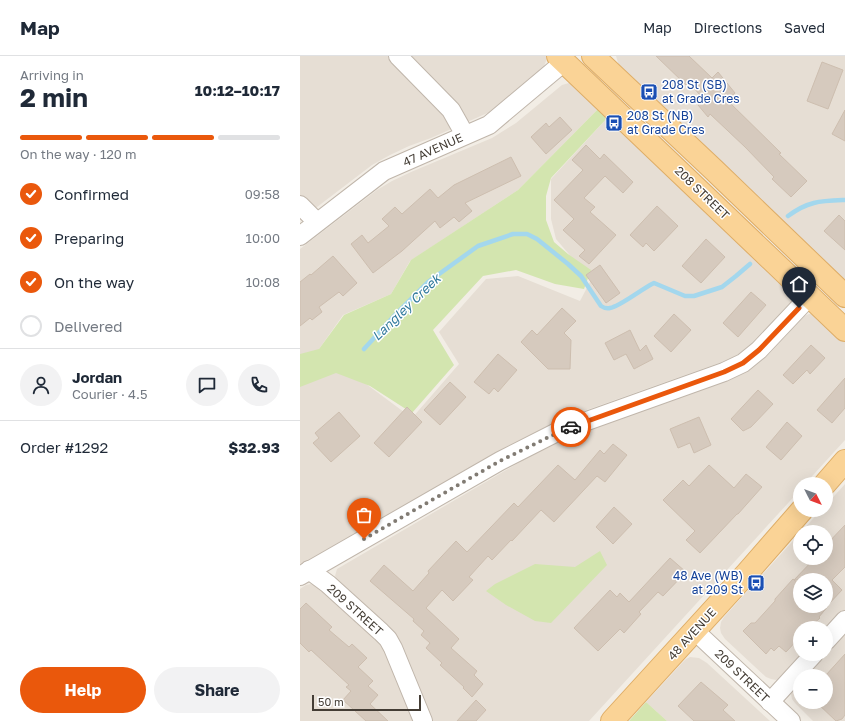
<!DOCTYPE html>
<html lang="en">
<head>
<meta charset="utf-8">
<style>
  :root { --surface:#fff; --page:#f2f2f3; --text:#1f2937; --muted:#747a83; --line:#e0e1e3; --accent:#ea580c }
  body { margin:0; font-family:"Golos Text",sans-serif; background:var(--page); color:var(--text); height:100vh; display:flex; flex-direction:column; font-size:15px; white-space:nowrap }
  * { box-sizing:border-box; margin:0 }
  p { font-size:13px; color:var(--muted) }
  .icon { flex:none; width:22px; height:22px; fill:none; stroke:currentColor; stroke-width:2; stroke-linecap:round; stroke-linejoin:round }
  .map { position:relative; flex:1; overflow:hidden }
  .sheet { display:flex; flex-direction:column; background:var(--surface); width:300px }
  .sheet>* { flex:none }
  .needle { width:26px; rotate:132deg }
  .controls { position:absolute; left:493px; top:421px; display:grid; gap:8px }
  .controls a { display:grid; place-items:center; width:40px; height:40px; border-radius:50%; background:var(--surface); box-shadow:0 4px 16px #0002; font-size:20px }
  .scale { position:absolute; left:12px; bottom:10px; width:109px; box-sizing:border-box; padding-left:4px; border:2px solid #443d35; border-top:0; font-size:11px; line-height:14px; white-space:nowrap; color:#443d35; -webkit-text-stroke:3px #fff; paint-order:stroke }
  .pin { position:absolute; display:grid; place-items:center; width:34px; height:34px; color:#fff; margin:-41px -17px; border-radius:50% 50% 50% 0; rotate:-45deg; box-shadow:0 0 4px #0007 }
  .pin .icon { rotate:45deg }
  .courier { position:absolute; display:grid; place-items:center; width:40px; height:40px; margin:-20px; border:3px solid #ea580c; border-radius:50%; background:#fff; color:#222; box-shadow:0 1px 5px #0007 }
  .summary em { font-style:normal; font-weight:700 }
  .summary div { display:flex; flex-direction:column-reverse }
  .summary { display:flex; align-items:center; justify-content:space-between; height:68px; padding:0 20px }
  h1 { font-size:26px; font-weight:700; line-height:30px }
  .bar { display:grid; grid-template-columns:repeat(4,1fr); gap:6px 4px; align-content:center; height:48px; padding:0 20px }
  .bar i { height:5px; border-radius:3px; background:var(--line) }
  .bar .selected { background:var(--accent) }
  .bar p { grid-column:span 4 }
  .line { display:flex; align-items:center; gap:10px; padding:0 20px; border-top:1px solid var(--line) }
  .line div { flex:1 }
  .round { display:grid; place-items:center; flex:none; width:42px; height:42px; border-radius:21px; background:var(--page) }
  ol { padding:0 20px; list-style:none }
  li { display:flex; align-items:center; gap:12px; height:44px }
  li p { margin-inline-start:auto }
  li .icon { padding:4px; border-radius:50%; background:var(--accent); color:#fff; stroke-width:4 }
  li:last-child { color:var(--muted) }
  li i { width:22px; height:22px; border:2px solid var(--line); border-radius:50% }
  .button { display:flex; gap:8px; margin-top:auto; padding:8px 20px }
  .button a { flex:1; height:46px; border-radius:24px; background:var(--accent); color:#fff; font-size:16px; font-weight:700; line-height:46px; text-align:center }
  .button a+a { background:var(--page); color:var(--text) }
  header { display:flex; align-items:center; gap:24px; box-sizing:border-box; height:56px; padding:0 20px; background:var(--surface); border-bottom:1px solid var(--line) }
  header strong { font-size:19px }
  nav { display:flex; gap:22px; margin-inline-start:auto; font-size:14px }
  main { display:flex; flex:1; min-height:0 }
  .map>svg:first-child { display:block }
</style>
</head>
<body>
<header>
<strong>Map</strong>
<nav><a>Map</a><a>Directions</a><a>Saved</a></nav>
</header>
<main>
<section class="sheet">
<div class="summary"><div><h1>2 min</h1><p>Arriving in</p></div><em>10:12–10:17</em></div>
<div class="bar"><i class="selected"></i><i class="selected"></i><i class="selected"></i><i></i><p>On the way · 120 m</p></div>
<ol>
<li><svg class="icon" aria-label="check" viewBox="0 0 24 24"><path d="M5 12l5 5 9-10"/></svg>Confirmed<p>09:58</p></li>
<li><svg class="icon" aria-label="check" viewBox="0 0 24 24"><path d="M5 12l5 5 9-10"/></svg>Preparing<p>10:00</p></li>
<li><svg class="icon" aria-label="check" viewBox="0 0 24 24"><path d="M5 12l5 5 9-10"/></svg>On the way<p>10:08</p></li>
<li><i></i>Delivered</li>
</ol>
<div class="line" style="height:72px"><a class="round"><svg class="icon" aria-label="person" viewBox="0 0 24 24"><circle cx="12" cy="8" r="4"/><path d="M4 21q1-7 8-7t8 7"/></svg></a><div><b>Jordan</b><p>Courier · 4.5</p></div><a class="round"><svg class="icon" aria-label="chat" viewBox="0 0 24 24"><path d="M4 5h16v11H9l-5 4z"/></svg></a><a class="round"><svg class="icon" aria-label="phone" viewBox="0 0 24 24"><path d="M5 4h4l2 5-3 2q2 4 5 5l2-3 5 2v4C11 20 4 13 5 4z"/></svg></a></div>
<div class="line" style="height:52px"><div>Order #1292</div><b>$32.93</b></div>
<div class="button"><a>Help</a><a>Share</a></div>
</section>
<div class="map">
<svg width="545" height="665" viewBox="0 0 545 665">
  <rect width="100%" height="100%" fill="#f2ede5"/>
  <g fill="#e6ded4" fill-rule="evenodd">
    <polygon points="0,0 246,0 246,5 243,13 192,55 131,82 109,90 90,99 72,109 0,164"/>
    <polygon points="316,0 545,0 545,227 319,10"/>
    <polygon points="269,27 273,27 301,50 218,134 110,205 91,238 43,259 19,293 112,362 159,308 139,276 186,223 218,220 280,245 291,224 256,183 251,163 251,123 310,59 493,236 492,246 453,287 446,293 433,302 281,356 244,372 204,393 0,511 0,193 77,134 92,125 111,116 192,82 216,67 262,29"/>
    <polygon points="513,257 545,284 545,384 505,428 500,428 500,434 289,665 130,665 84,568 38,525 35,520 37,513 237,396 276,378 425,325 450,314 471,296 504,260 509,258"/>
    <path d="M545,428V555L526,576V572H500V598H506L482,622L476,624L471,623L466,621L425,583L421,577L420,572L421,566L424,561L500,477V502H526V476H501L521,454H526V449ZM500,524H526V550H500Z"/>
    <polygon points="11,528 19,532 83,588 115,665 0,665 0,533 6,529"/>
    <polygon points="545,572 545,665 513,665 495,647 492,643 491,638 492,632 500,621 500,646 526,646 526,620 501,620 521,598 526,598 526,593"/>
    <polygon points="390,601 399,602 407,607 470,665 367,665 346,646 382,607 386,603"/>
  </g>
  <g fill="#d3e5af">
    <polygon points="301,50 310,59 251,122 246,140 246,164 254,186 268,198 291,214 284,233 255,228 216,214 183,220 133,274 154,309 112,357 70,330 36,317 0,331 0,298 19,293 44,259 91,238 111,204 218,134"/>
    <polygon points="300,495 307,509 251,567 235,565 206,549 186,535 195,528 235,508 275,511"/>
    <polygon points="346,646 367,665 329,665"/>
  </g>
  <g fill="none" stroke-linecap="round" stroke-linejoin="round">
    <g stroke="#a3d7ed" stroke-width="4.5">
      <path d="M488,160C508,145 520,145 545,144"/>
      <path d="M64,293L95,259L128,226L178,190L213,178H227L237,183L268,208L281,220L301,250C304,252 306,253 310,252C319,251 342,233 352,228L354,227L385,240H394L422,231L436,220L450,208"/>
    </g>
  </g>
  <g fill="#d6cabe" stroke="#cdbeaf">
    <polygon points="356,0 389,0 412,22 418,16 435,37 427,44 481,97 479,98 507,125 491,141 472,123 474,121 445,91 410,58 408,61 398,49 404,44 389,26 386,29"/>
    <polygon points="522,6 543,14 528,53 507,45"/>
    <polygon points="545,54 545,85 532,78"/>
    <polygon points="260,61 272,74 246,98 231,81 246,67 249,71"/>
    <polygon points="286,89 300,103 304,98 333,126 323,137 305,120 284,142 295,151 290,156 316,179 289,208 279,200 285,194 263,174 274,163 254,144 283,114 272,104"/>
    <polygon points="211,101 221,120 165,147 172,155 159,166 154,161 140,172 135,165 102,195 73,217 51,188 62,179 68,187 89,170 82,163 95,151 102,158 130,133 138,142 154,129"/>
    <polygon points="357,150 378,170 354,195 346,187 343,191 330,179"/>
    <polygon points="539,159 545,165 545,194 524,175"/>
    <polygon points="406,183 425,201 401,227 382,210"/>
    <polygon points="33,200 57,227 43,240 39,236 19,251 22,256 12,264 10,262 0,270 0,226 10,218 11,219"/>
    <polygon points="300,209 320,237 306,247 286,219"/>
    <polygon points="451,236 466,249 438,281 423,267"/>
    <polygon points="262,252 276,265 264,277 271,284 270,313 248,313 221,286 232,274 237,279"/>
    <polygon points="374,258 391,274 371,296 354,280"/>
    <polygon points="330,274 340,295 346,289 353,303 334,313 326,298 314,304 305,287"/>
    <polygon points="511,289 525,302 510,318 507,314 493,328 483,319"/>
    <polygon points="198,298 217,314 198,336 194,332 189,338 174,326"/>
    <polygon points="545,322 545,352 532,367 517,354"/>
    <polygon points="150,326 166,341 140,369 124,354"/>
    <polygon points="458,334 473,348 451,371 443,375 431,363"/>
    <polygon points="107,351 122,366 89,401 74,387"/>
    <polygon points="39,356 60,380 31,406 13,387 19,382 15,377"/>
    <polygon points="399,361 411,389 394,397 390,387 378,392 370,373"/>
    <polygon points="487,366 502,380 481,404 466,391"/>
    <polygon points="313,388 327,399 305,426 297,420 254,466 241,454 212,485 211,484 192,504 188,500 169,521 173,524 153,545 142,534 126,552 159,583 151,592 177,615 174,619 183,628 172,641 163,632 164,631 140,609 142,607 126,592 130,587 121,579 124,575 113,565 114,563 70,525 84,509 113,535 129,517 128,515 156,485 167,496 214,447 218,451 258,409 275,424 300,394 304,398"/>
    <polygon points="409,409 434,432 446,418 462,431 438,458 437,458 400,497 386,484 395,475 363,444 383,424 389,430"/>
    <polygon points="314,451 332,468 313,488 296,471"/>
    <polygon points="545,469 545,511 532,524 542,534 527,550 528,550 519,561 520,562 510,571 509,572 500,572 500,581 486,596 479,590 474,595 471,592 466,598 443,575 451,567 455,567 475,545 475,543 493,523 500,529 500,550 526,550 526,524 494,524 515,502 526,502 526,489"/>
    <polygon points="370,502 386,516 363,540 358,536 339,556 341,558 324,577 320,573 298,595 274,572 310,534 317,541 320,537 329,546"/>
    <polygon points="6,547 32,571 29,574 49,591 52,588 67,602 58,611 73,625 68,630 78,639 70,648 88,665 66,665 43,644 51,635 46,631 49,629 11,594 9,596 0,587 0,553"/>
    <polygon points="545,598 545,659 542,663 536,665 516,646 526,646 526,619"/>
    <polygon points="401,626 428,649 423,654 435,665 394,665 378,650"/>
    <polygon points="176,644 186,654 176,665 157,665"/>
  </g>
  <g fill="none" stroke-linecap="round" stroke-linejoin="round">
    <g stroke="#c0b6ab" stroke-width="20">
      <g id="minor">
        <polyline points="98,0 151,54 165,79"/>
        <polyline points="0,149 17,166"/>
        <polyline points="0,180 84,115 189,69 264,6"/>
        <polyline points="9,514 28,528 81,576 88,583 93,592 123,665"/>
        <polyline points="0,520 200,405 259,375 424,316 443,307 459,294 510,240"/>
        <polyline points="395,575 491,665"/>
        <polyline points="526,585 545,564"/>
        <polyline points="470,646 514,598"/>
      </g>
    </g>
    <g stroke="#dead67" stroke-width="24">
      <g id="major">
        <polyline points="258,0 545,274"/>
        <polyline points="293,0 413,113 545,240"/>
        <polyline points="525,428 545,405"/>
        <polyline points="312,665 447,517 502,454"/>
      </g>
    </g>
    <use href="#minor" stroke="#fff" stroke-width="18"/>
    <use href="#major" stroke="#fad396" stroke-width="22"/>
  </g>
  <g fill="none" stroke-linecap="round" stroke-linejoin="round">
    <polyline stroke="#817b73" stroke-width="4" stroke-dasharray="0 7.2" points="64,483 200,405 259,376 271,371"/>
    <polyline stroke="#ea580c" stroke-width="5" points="271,371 424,316 443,307 459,294 499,252"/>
  </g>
  <defs>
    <g id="bus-square" transform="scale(0.9)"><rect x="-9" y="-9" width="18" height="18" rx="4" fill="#1a4fb4" stroke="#fff"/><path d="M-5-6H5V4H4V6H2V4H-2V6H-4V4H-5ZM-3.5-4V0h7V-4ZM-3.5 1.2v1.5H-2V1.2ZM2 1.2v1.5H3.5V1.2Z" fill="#fff"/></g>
  </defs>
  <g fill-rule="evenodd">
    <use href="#bus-square" x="349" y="36"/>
    <use href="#bus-square" x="314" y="67"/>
    <use href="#bus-square" x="456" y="527"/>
  </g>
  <g text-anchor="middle" stroke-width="3" stroke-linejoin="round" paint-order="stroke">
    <g font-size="12" fill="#164399" stroke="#fff" text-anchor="start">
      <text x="362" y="33">208 St (SB)<tspan x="362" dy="14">at Grade Cres</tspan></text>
      <text x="327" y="64">208 St (NB)<tspan x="327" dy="14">at Grade Cres</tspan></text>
      <text x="443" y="524" text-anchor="end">48 Ave (WB)<tspan x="443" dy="14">at 209 St</tspan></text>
    </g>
    <g font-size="12" fill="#443d35" stroke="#fff">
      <text transform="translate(133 94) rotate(-24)" y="4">47 AVENUE</text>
      <text transform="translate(402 137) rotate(44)" y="4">208 STREET</text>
      <text transform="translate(55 554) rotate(42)" y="4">209 STREET</text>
      <text transform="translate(392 578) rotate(-48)" y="4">48 AVENUE</text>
      <text transform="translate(442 620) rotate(44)" y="4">209 STREET</text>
    </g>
    <g font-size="13" font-style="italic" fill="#30799c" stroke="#fff">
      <text transform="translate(106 251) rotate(-44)" y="5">Langley Creek</text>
    </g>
  </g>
</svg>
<div class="controls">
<a><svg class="needle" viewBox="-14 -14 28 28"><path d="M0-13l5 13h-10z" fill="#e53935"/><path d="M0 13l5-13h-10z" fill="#747a83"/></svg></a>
<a><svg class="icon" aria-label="locate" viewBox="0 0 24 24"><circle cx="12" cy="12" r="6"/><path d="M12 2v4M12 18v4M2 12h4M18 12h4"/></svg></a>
<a><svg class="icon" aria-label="layers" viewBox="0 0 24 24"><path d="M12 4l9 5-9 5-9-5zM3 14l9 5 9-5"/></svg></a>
<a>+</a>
<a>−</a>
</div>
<div class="scale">50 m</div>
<div class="pin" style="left:64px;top:483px;background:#ea580c"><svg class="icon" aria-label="bag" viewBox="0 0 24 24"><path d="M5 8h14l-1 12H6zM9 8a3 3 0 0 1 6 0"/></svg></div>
<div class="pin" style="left:499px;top:252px;background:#1f2937"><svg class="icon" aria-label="home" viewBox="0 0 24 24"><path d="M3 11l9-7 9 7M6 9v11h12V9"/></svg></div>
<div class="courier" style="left:271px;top:371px"><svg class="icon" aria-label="car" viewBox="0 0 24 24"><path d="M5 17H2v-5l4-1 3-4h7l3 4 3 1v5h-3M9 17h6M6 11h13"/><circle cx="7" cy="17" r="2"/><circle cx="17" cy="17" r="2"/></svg></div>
</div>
</main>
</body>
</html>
